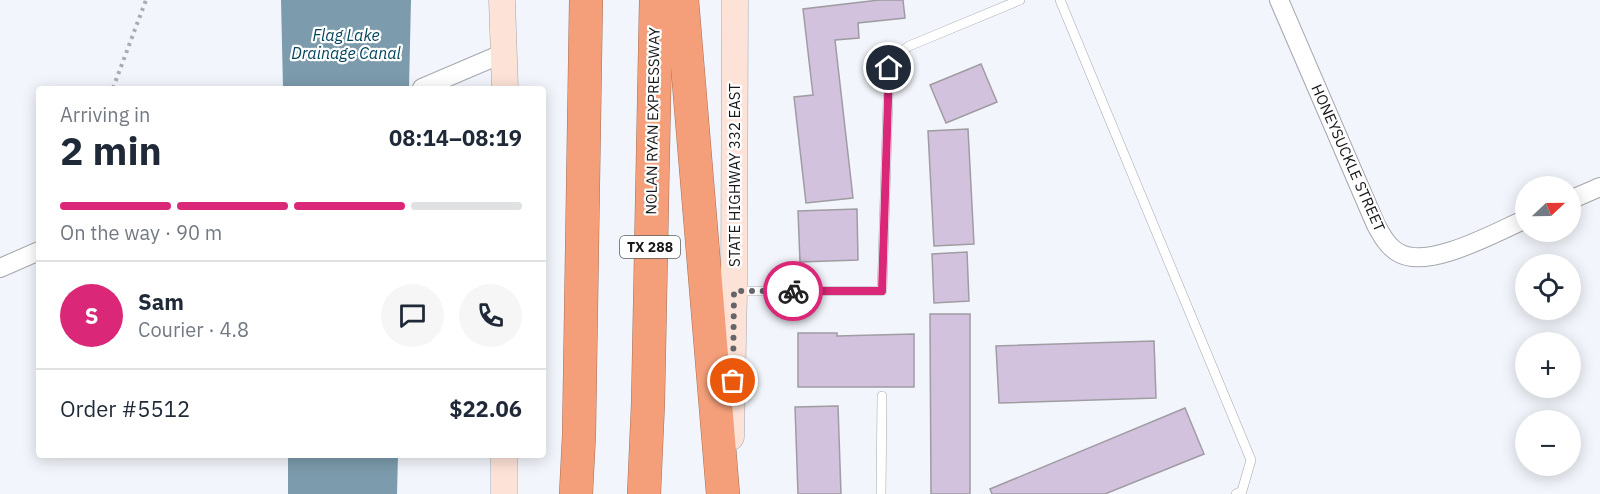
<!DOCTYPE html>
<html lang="en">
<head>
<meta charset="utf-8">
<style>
  :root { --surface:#fff; --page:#f6f6f7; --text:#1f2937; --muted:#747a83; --line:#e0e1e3; --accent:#db2777 }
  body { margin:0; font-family:"IBM Plex Sans",sans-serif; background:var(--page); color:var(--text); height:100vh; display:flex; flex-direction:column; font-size:22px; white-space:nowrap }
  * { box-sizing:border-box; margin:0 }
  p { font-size:20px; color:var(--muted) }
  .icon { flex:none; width:33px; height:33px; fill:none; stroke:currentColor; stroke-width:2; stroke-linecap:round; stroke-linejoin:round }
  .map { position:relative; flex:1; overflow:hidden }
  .drawer { position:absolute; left:36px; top:86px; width:510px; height:372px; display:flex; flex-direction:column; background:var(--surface); border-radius:6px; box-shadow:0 3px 15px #0003 }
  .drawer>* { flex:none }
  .needle { width:39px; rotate:68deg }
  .buttons { position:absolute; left:1515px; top:176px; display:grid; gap:12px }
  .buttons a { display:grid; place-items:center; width:66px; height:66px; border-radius:50%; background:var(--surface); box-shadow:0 3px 15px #0003; font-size:30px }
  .pin { position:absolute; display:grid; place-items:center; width:51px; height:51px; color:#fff; margin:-26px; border:3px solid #fff; border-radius:50%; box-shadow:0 2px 6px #0007 }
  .courier { position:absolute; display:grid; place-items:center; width:60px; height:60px; margin:-30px; border:4px solid #db2777; border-radius:50%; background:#fff; color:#222; box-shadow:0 2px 8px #0007 }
  .overview em { font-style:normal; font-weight:700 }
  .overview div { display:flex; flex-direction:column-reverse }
  .overview { display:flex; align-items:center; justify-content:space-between; height:102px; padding:0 24px }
  h1 { font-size:39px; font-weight:700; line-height:45px }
  .bar { display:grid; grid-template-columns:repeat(4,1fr); gap:9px 6px; align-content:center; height:72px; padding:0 24px }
  .bar i { height:8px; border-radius:4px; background:var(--line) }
  .bar .on { background:var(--accent) }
  .bar p { grid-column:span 4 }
  .line { display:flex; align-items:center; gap:15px; padding:0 24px; border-top:2px solid var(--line) }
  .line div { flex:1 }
  .round { display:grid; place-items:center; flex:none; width:63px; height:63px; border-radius:32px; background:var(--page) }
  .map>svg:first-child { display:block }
</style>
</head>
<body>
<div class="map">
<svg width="1600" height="494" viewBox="0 0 1600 494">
  <rect width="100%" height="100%" fill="#f2f5fb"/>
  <g fill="#7c9bac">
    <polygon points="281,0 411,0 409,88 283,88"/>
    <polygon points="288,455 398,455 397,494 288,494"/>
  </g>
  <g fill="#d3c2de" stroke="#9f9ca2" stroke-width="1.5">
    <polygon points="879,0 903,0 905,18 858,23 859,38 835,40 853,198 806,203 794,97 813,95 803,9"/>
    <polygon points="981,64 997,102 946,123 930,85"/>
    <polygon points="968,129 974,244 934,246 928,131"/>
    <polygon points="857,209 858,260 800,262 798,211"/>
    <polygon points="967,252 969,301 934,303 932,254"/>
    <polygon points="930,314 970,314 970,494 931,494"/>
    <polygon points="798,333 837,333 837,336 914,334 914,387 798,387"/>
    <polygon points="1154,341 1156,398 999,403 996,346"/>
    <polygon points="838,406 841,494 798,494 795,407"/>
    <polygon points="1185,408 1204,454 1105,494 992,494 990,489"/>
  </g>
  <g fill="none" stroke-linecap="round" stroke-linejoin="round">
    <g stroke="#a5a7ae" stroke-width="10">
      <g id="lane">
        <polyline points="1060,0 1251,460 1242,491 1236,494"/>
        <polyline points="737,291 882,291 889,68 895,56 909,46 1020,0"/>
        <polyline points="881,494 882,396"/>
      </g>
    </g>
    <g stroke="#a5a7ae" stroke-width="20">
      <g id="street">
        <path d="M1279,0L1376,225C1382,236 1388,247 1399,253C1429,270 1496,232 1526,219"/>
        <polyline points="422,88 504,53"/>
        <polyline points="1570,200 1600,187"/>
        <polyline points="0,268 39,251"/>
      </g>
    </g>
    <g stroke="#a5a7ae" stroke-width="27">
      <g id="secondary">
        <polyline points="502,0 505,88"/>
        <polyline points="731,437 734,291 735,0"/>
        <polyline points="504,494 504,454"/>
      </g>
    </g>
    <g stroke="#a66f57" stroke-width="34">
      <g id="highway">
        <polyline points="682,0 723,494"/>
        <polyline points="576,494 579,435 586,0"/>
        <polyline points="644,494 648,403 656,0"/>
      </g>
    </g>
    <polyline stroke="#aaacb1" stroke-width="4" stroke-dasharray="3 4.5" stroke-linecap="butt" points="113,88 146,0"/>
    <use href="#lane" stroke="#fff" stroke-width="9"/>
    <use href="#street" stroke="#fff" stroke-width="18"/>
    <use href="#secondary" stroke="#fce2d7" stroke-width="26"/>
    <use href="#highway" stroke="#f49f79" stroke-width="33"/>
  </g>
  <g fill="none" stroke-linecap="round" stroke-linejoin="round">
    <polyline stroke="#636568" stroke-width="6" stroke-dasharray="0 10.8" points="733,381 734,291 793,291"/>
    <polyline stroke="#db2777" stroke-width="8" points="793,291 882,291 889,68"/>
  </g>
  <g text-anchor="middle" stroke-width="4.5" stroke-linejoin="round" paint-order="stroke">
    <rect fill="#fff" stroke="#5c5d5e" stroke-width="1.5" x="620" y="236" width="60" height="22" rx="4.5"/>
    <g font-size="14" font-weight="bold" fill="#161719">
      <text x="650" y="252">TX 288</text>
    </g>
    <g font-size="15" fill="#161719" stroke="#fff">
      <text transform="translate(653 121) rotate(-89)" y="5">NOLAN RYAN EXPRESSWAY</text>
      <text transform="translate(1348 158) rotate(66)" y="5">HONEYSUCKLE STREET</text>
      <text transform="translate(735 175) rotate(-90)" y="5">STATE HIGHWAY 332 EAST</text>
    </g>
    <g font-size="16" font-style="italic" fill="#02435d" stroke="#fff">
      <text x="346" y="41">Flag Lake<tspan x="346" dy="18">Drainage Canal</tspan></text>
    </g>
  </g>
</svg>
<div class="buttons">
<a><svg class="needle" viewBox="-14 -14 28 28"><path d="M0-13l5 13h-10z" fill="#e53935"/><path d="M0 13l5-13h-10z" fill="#747a83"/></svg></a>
<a><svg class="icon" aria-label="locate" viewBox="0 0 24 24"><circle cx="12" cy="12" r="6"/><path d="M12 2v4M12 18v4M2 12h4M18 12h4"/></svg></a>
<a>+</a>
<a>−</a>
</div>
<div class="pin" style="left:733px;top:381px;background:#ea580c"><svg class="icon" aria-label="bag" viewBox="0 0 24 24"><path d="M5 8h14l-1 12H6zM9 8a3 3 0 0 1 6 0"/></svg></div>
<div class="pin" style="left:889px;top:68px;background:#1f2937"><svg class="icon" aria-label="home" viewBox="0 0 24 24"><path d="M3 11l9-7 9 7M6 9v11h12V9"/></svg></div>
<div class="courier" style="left:793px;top:291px"><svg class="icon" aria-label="bike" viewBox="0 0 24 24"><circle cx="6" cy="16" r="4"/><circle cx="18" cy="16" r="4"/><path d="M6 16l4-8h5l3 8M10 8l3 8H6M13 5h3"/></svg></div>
<section class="drawer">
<div class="overview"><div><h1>2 min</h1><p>Arriving in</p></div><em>08:14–08:19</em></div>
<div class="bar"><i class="on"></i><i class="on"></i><i class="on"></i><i></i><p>On the way · 90 m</p></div>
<div class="line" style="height:108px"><b class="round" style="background:var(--accent);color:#fff">S</b><div><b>Sam</b><p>Courier · 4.8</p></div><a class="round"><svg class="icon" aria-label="chat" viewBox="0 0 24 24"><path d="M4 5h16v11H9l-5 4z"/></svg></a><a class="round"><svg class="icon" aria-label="phone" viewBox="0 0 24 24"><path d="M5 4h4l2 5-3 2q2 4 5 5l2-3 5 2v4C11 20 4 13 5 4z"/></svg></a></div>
<div class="line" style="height:78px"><div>Order #5512</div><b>$22.06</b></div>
</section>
</div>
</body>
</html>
